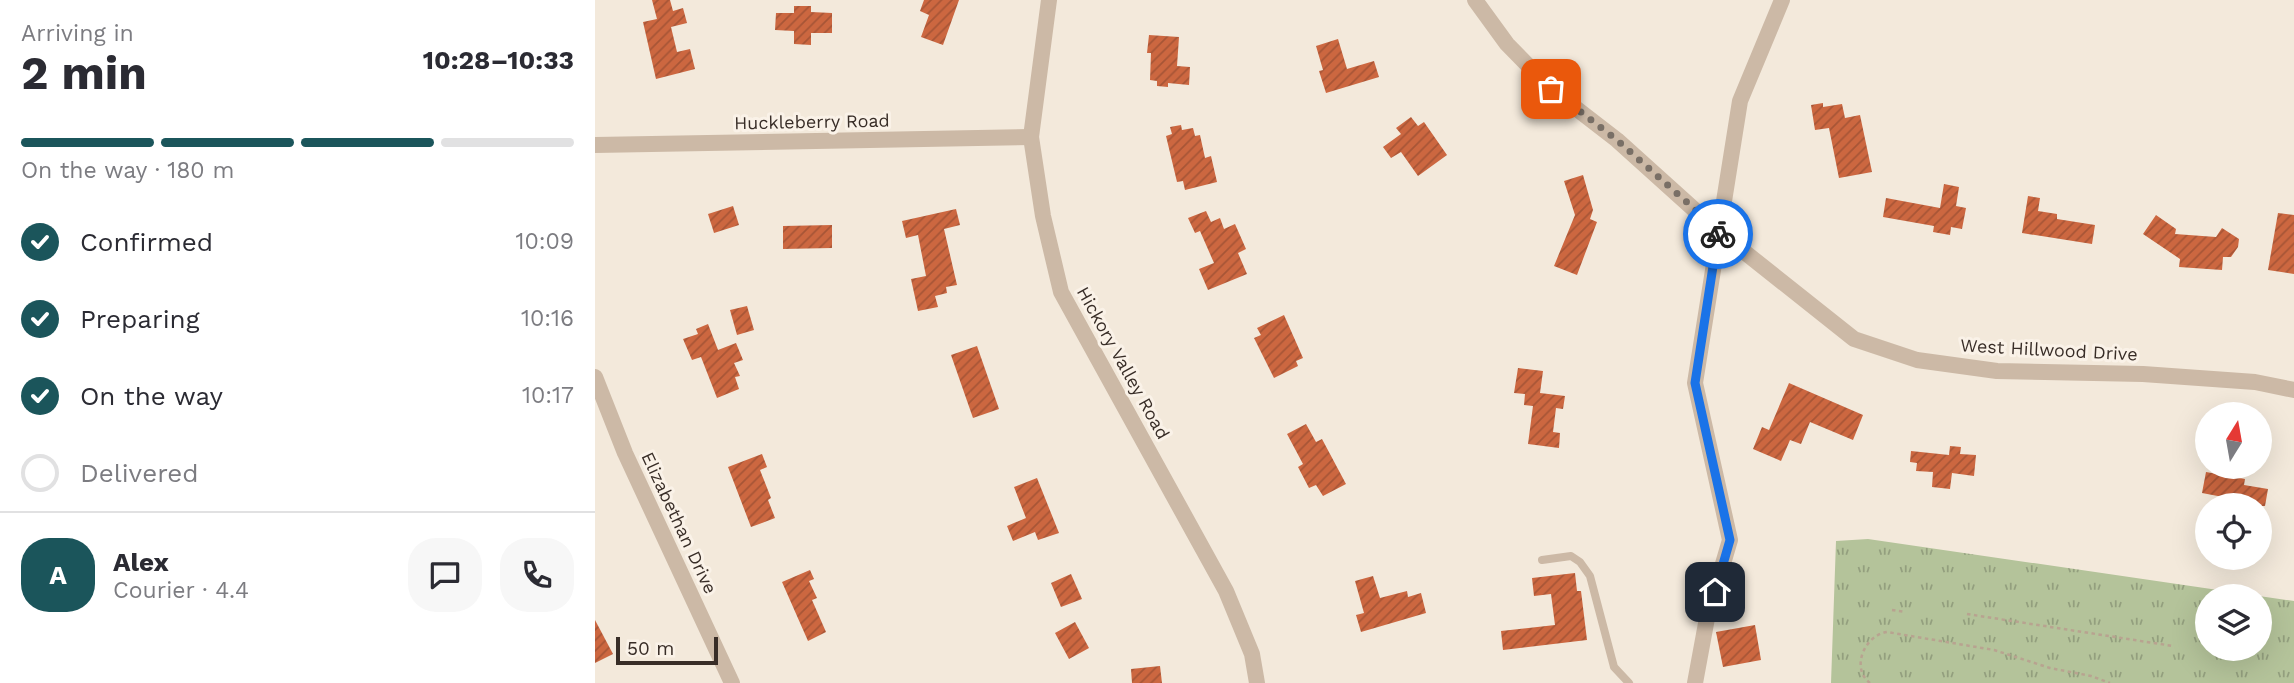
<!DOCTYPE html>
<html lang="en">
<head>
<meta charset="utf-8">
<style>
  :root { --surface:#fff; --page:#f7f7f7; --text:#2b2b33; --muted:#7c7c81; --line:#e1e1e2; --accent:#1b555b }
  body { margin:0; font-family:"Work Sans",sans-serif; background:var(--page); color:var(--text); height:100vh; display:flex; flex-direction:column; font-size:26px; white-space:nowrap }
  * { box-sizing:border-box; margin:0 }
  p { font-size:23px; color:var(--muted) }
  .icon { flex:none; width:38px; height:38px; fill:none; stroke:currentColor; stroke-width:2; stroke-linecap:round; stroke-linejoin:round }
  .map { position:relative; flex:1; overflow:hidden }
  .side { display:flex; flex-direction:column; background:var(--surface); width:595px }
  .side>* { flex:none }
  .needle { width:46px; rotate:11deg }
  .controls { position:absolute; left:1600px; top:402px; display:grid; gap:14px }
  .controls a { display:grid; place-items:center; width:77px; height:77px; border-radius:50%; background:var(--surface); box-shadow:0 7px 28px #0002; font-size:35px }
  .scale { position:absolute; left:21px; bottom:18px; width:102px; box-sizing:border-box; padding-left:7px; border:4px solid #382d27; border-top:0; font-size:19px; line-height:24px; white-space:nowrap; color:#382d27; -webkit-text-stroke:5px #faf2e8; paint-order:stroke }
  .pin { position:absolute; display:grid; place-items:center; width:60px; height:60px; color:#fff; margin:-30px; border-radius:14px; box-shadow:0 4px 10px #0006 }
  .courier { position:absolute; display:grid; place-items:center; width:70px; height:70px; margin:-35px; border:5px solid #1a73e8; border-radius:50%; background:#fff; color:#222; box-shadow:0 2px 9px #0007 }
  .summary em { font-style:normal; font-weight:700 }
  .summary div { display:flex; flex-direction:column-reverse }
  .summary { display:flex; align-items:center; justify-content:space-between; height:119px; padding:0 21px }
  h1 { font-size:46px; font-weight:700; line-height:52px }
  .bar { display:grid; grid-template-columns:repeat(4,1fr); gap:10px 7px; align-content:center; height:84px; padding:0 21px }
  .bar i { height:9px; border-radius:5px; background:var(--line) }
  .bar .active { background:var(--accent) }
  .bar p { grid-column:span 4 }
  .line { display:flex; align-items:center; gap:18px; padding:0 21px; border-top:2px solid var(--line) }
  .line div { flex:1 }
  .round { display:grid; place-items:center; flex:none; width:74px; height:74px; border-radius:28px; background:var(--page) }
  ol { padding:0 21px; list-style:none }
  li { display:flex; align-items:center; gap:21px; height:77px }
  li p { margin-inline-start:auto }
  li .icon { padding:7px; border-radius:50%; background:var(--accent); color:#fff; stroke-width:4 }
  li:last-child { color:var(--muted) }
  li i { width:38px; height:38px; border:4px solid var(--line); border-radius:50% }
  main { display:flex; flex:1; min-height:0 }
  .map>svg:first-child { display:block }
</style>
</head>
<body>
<main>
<section class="side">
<div class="summary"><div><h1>2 min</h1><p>Arriving in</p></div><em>10:28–10:33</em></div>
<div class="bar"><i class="active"></i><i class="active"></i><i class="active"></i><i></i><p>On the way · 180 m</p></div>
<ol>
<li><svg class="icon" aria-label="check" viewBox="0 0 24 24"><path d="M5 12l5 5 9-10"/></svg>Confirmed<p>10:09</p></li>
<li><svg class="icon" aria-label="check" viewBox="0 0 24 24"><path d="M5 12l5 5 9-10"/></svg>Preparing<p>10:16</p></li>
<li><svg class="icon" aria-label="check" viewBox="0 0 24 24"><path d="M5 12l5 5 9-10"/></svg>On the way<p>10:17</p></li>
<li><i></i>Delivered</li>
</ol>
<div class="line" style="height:126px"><b class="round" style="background:var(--accent);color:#fff">A</b><div><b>Alex</b><p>Courier · 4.4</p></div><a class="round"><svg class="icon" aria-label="chat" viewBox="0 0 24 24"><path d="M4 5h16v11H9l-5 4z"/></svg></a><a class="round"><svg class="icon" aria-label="phone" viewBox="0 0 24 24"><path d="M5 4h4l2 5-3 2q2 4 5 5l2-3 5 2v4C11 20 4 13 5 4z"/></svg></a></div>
</section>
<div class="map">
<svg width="1699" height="683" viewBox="0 0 1699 683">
  <defs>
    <pattern id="grass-tufts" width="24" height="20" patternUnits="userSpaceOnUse" patternTransform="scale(1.75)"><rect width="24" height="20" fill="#b4c39a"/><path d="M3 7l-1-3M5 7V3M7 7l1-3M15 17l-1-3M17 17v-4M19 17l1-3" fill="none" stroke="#939f7e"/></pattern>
    <pattern id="building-hatch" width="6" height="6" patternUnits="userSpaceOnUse" patternTransform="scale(1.75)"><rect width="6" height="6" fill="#cc6740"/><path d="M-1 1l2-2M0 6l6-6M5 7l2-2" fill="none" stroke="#a75536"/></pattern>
  </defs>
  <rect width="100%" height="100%" fill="#f3e9db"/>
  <path fill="url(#grass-tufts)" fill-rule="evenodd" d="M1273,539L1699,601V683H1236L1241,541ZM1612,597H1664V649H1612Z"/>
  <g fill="url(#building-hatch)">
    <polygon points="57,0 75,0 78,11 88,8 92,23 76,27 82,52 95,49 100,69 61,79 48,22 62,19"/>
    <polygon points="329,0 364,0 348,45 326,37 334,15 325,11"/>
    <polygon points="199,6 216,6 216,12 237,13 237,33 216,33 216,45 199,44 199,31 180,30 181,13 199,13"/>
    <polygon points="554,35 584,37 582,66 595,67 594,85 573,83 573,87 562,86 562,81 555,80 556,53 552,53"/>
    <polygon points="743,39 752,69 779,61 784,77 731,93 724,71 728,70 721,46"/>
    <polygon points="1228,103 1228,107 1247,104 1250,118 1265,115 1277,172 1244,178 1234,128 1220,130 1216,105"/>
    <polygon points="816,117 823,126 829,122 852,155 823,176 806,152 796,158 788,147 806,134 801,128"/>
    <polygon points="586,125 587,130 598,128 600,136 605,135 610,158 616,156 622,182 590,190 588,181 582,182 571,136 577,134 575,127"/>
    <polygon points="988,175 998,210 995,219 1002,222 982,275 959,266 980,215 969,181"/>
    <polygon points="1349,184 1364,187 1361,206 1371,208 1367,229 1356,227 1355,235 1338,232 1339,226 1288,217 1291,198 1345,208"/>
    <polygon points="1433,196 1445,198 1443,211 1462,214 1462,219 1500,225 1497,244 1427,233"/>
    <polygon points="138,206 144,225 119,233 113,214"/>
    <polygon points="361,209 365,225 349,229 362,285 351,287 352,293 340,296 343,307 323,311 316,279 331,276 323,235 311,238 307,221"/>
    <polygon points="611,211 616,222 625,218 629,229 640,224 651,249 643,253 652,274 613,290 604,269 619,263 605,231 600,233 593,218"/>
    <polygon points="1683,213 1699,215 1699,274 1673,270"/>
    <polygon points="1561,215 1581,229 1580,234 1621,237 1627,228 1644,239 1643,247 1636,257 1628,257 1627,270 1584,267 1585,259 1548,234"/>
    <polygon points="237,225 237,248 188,249 188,226"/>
    <polygon points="152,306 159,330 142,335 135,310"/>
    <polygon points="689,315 708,358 701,361 703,366 679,378 659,338 666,335 662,328"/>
    <polygon points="113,324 123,350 141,343 148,360 139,363 145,376 140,377 144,389 122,398 106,357 97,360 88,339 103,334 101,329"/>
    <polygon points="382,346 404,409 378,418 356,355"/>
    <polygon points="923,368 948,371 945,393 970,396 968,409 961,408 958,432 965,433 964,448 933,444 938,406 929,405 930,394 919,393"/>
    <polygon points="1194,383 1268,415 1258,440 1215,422 1206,444 1195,440 1186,461 1158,449 1167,427 1174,430"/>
    <polygon points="711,424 721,442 727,439 751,484 728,496 721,485 714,488 703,467 708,464 692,434"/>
    <polygon points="1355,446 1366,447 1365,454 1381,455 1379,476 1357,473 1355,489 1337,487 1338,472 1321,471 1322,463 1315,462 1316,451 1354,455"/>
    <polygon points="167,454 172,467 165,470 176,498 173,500 180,518 156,527 133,467"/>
    <polygon points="1611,472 1650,479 1649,485 1673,489 1670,506 1627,506 1628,497 1607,493"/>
    <polygon points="442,478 464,533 443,540 440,532 418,541 412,526 431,518 419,487"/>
    <polygon points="215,570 219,579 214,581 222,598 217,600 231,632 213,641 187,582"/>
    <polygon points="980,573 982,591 986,591 992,640 908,650 906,631 960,625 956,594 939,596 937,578"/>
    <polygon points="476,574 487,599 466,607 456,583"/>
    <polygon points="778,576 785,598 812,591 813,597 826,593 831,613 766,632 761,615 769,613 760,581"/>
    <polygon points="0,620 18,654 0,663"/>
    <polygon points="480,622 494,648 474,659 460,633"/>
    <polygon points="1160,625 1166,660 1128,667 1121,632"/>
    <polygon points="565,666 567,683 537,683 536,669"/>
  </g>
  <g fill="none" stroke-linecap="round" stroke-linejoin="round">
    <g stroke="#b8a390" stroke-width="2.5" stroke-dasharray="3.5 3.5" stroke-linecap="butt">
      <polyline points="1297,610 1310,612"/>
      <polyline points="1372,614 1578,646"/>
      <path d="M1275,683C1255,668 1270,635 1292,632L1399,650L1455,668L1496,676L1515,683"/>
    </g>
    <polyline stroke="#ccb9a6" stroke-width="8" points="947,560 976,556 985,562 995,576 1019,667 1034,683"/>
    <g stroke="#ccb9a6" stroke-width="16">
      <polyline points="454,0 436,137 448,216 466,292 631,591 657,654 662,683"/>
      <polyline points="880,0 912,44 956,89 1022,140 1123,231 1259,339 1322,360 1402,371 1548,374 1660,382 1699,390"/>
      <polyline points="0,145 436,137"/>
      <polyline points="0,377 30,453 137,683"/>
      <polyline points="1100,683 1112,618 1135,540 1100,383 1145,101 1187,0"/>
    </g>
  </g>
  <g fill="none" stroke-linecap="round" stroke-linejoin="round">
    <polyline stroke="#796f66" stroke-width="7" stroke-dasharray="0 12.6" points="956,89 1022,140 1123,230 1123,234"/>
    <polyline stroke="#1a73e8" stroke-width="9" points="1120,592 1135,540 1100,383 1123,234"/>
  </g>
  <g text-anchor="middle" stroke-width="6" stroke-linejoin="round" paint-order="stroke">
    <g font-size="18" fill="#382d27" stroke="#faf2e8">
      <text transform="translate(217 122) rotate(-1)" y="6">Huckleberry Road</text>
      <text transform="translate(1454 350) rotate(3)" y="6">West Hillwood Drive</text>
      <text transform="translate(528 363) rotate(61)" y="6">Hickory Valley Road</text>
      <text transform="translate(84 523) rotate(65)" y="6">Elizabethan Drive</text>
    </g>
  </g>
</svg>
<div class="controls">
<a><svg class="needle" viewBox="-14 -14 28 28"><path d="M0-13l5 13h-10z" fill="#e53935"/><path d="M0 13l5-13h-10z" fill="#7c7c81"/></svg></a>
<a><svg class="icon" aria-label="locate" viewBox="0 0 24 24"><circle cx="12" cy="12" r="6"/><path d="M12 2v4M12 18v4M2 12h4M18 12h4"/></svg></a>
<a><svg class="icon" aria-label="layers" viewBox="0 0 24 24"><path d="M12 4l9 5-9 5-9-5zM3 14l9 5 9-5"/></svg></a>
</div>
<div class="scale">50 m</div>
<div class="pin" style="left:956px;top:89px;background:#ea580c"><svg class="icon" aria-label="bag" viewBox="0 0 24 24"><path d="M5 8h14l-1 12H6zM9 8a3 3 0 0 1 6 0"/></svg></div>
<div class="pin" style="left:1120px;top:592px;background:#1f2937"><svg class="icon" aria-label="home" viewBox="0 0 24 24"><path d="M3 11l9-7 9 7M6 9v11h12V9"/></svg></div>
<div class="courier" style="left:1123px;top:234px"><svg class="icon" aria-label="bike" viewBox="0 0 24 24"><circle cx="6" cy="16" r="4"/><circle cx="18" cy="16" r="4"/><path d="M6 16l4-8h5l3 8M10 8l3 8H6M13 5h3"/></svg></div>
</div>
</main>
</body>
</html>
